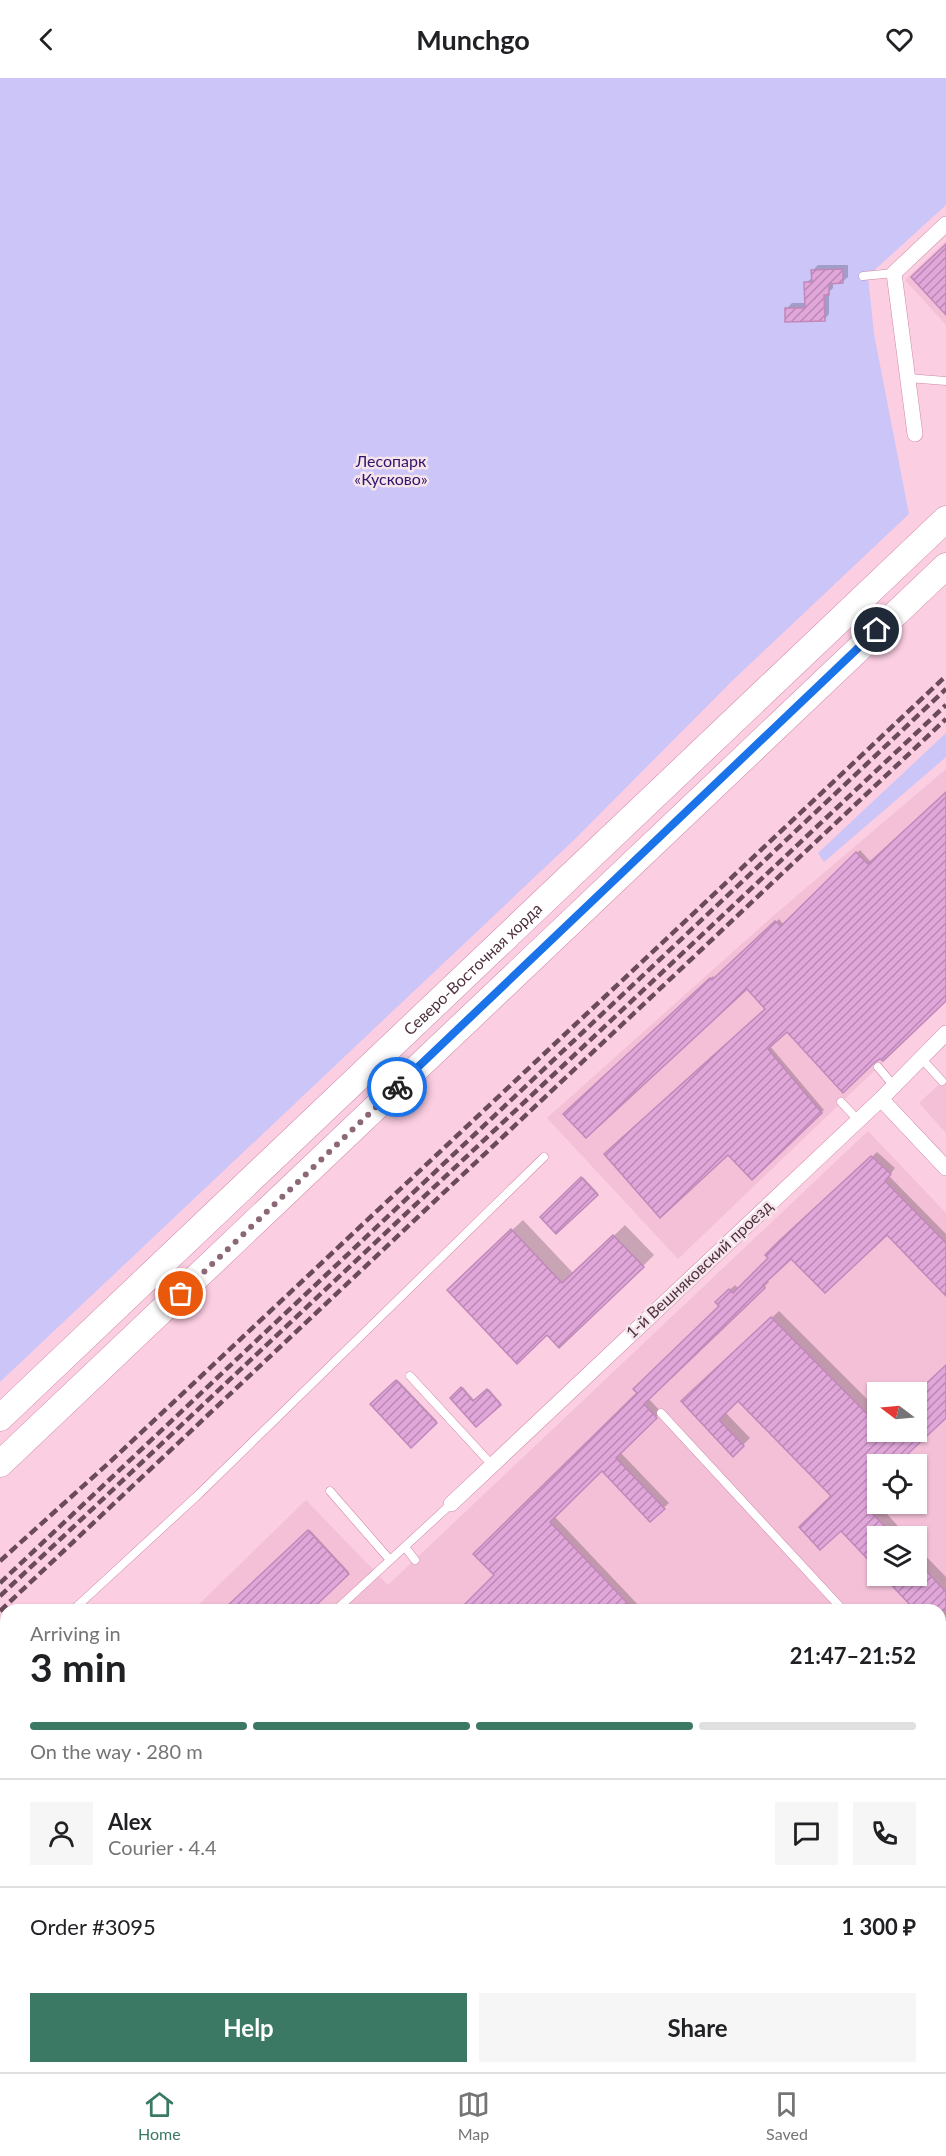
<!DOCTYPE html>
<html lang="en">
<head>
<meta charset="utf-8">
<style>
  :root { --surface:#fff; --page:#f6f6f6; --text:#202124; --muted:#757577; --line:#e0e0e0; --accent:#3b7965 }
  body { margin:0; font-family:Lato,sans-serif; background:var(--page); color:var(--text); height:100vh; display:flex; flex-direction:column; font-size:22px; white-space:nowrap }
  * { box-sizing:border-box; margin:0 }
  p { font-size:20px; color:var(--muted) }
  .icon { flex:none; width:33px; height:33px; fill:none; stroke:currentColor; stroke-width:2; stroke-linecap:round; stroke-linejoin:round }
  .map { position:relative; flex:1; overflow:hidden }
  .drawer { position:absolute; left:0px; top:1526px; width:946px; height:470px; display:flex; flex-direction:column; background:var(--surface); border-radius:18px 18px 0 0; box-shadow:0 2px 4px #0004 }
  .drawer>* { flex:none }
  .needle { width:39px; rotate:286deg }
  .controls { position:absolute; left:867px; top:1304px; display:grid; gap:12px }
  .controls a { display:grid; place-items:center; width:60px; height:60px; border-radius:0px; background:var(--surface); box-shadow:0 2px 4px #0004; font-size:30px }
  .pin { position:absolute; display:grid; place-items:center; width:51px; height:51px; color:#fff; margin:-26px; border:3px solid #fff; border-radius:50%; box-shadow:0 2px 6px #0007 }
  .courier { position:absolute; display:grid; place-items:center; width:60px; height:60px; margin:-30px; border:4px solid #1a73e8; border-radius:50%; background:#fff; color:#222; box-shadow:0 2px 8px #0007 }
  .overview em { font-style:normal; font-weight:700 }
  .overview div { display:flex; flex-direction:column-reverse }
  .overview { display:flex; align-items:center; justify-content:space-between; height:102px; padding:0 30px }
  h1 { font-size:39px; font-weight:700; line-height:45px }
  .bar { display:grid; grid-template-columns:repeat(4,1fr); gap:9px 6px; align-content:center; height:72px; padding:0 30px }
  .bar i { height:8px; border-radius:4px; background:var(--line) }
  .bar .selected { background:var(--accent) }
  .bar p { grid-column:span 4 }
  .line { display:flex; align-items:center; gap:15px; padding:0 30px; border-top:2px solid var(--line) }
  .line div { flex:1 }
  .round { display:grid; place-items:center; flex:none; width:63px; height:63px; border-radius:0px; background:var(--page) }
  .cta { display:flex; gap:12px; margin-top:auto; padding:12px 30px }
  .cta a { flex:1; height:69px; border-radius:0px; background:var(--accent); color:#fff; font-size:24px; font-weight:700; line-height:69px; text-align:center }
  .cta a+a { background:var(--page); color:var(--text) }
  header { display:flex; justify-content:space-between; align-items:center; height:78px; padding:0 30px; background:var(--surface); font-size:27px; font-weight:700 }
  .tabs { display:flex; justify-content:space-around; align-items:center; height:84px; border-top:2px solid var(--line); background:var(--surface); font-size:16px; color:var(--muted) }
  .tabs a { display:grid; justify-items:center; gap:3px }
  .tabs .selected { color:var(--accent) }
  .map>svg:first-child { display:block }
</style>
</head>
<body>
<header><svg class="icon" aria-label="back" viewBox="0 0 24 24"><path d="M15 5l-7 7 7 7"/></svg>Munchgo<svg class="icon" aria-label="heart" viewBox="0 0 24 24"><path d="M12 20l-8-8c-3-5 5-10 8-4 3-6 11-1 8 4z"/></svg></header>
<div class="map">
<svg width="946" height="1994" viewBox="0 0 946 1994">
  <defs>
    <pattern id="building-hatch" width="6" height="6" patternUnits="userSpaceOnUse" patternTransform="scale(1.5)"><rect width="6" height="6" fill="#e1a6da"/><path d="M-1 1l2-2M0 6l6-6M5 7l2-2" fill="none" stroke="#b988b2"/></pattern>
  </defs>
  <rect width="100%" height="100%" fill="#fccee2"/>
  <g fill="#f3c0d7" fill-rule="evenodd">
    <polygon points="946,163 946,247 905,202"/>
    <polygon points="946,691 946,924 678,1181 547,1040 773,838"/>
    <polygon points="946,1000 946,1055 919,1025"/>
    <path d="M868,1053L946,1135V1675L941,1680L940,1532H193L306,1422L388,1507ZM878,1314H916V1353H878ZM878,1386H916V1425H878ZM878,1458H916V1497H878Z"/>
    <polygon points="6,1901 6,1989 89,1989 93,1994 0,1994 0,1907"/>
    <polygon points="148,1989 600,1989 594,1994 153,1994"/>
  </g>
  <g fill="#cbc5f8">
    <polygon points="0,0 946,0 946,127 868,198 874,256 909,436 732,603 575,761 0,1304"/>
    <polygon points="946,655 946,679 824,784 818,775"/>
  </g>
  <g fill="#0003">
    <polygon points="818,187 848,187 848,199 842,204 833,204 833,210 829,214 829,236 824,242 786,231 792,225 806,225 806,205 813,199 813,192"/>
    <polygon points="946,715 946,921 787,952 770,968 824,1032 752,1100 767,931 747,909 566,1036 713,898 716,901 779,841 784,847 860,772 871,784"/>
    <polygon points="877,1074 895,1090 889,1098 946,1156 946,1216 887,1155 791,1179 767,1202 769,1204 764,1209 648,1320 661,1334 620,1374 669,1425 650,1442 602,1391 554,1438 643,1532 461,1532 496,1497 639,1315 721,1228 717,1224 735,1207 739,1211 770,1180 786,1158"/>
    <polygon points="583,1099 598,1115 557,1154 542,1139"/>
    <polygon points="523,1142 574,1196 625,1147 654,1177 643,1188 547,1255 460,1201"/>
    <polygon points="779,1233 878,1332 878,1353 916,1353 946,1289 946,1338 902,1380 908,1386 878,1386 876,1424 907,1458 878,1458 833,1418 738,1321 725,1334 750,1360 733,1377 683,1323"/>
    <polygon points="398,1302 437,1343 411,1368 372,1326"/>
    <polygon points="463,1309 475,1323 489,1311 501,1325 477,1347 452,1320"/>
    <polygon points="310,1452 349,1494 309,1532 225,1532"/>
    <polygon points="916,1468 946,1499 946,1570 940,1564 940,1532 884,1497 916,1497"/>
    <polygon points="6,1662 6,1675 0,1669"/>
    <polygon points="940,1662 946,1668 946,1673 940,1677"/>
    <polygon points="946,1751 946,1794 944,1797 946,1805 940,1810 940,1756"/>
    <polygon points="166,1989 340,1989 335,1994 170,1994"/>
    <polygon points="438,1989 508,1989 513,1994 443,1994"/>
    <polygon points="552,1989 584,1989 579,1994 557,1994"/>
    <polygon points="690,1989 724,1989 719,1994 685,1994"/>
  </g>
  <g fill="url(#building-hatch)" stroke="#c188bb" stroke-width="1.5">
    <polygon points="946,166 946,237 911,199"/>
    <polygon points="843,191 843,205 829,206 829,217 824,217 825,243 785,244 785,230 805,230 804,204 812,204 811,192"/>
    <polygon points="946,714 946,923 883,983 880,981 874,985 843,1015 787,954 768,971 822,1035 752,1102 728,1077 660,1140 604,1076 765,931 747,911 586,1060 563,1036 710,900 712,902 775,843 781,848 856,774 868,786"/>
    <polygon points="871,1078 891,1096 885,1103 946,1165 946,1218 887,1157 825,1215 791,1181 763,1207 765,1210 644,1326 657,1340 616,1380 665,1431 650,1444 602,1393 550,1444 634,1532 459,1532 494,1497 473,1476 637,1315 633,1311 719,1228 715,1224 729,1211 733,1215 768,1180 765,1177 779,1163"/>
    <polygon points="581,1099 598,1117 556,1156 540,1139"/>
    <polygon points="511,1151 562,1205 613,1157 644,1189 559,1270 547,1257 517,1286 447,1212"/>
    <polygon points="771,1239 878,1347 878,1353 916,1353 916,1315 946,1287 946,1340 897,1386 878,1386 878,1425 869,1432 894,1458 878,1458 878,1492 841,1453 820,1472 799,1449 831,1418 738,1323 719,1342 744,1368 733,1379 681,1323"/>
    <polygon points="396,1302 437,1345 411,1370 370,1326"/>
    <polygon points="461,1309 473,1323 487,1311 501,1327 476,1349 450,1320"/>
    <polygon points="308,1452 349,1496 311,1532 223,1532"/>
    <polygon points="916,1482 946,1514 946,1532 915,1532 882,1497 916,1497"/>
  </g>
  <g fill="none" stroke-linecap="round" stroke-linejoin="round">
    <g stroke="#ce86a7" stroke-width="9">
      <g id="lane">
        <polyline points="863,198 894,195"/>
        <polyline points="908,300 946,303"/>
        <polyline points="921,980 942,1003"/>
        <polyline points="878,989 894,1008"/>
        <polyline points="841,1024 858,1042"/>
        <polyline points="410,1298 492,1387"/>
        <polyline points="661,1335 843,1532"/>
        <polyline points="330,1413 390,1482"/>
        <polyline points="405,1469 415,1482"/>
        <polyline points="73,1532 199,1416 544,1079"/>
        <polyline points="336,1532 451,1426"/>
        <polyline points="6,1593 2,1597 6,1601"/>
        <polyline points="940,1638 946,1644"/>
        <polyline points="0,1649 6,1654"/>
        <polyline points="0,1754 6,1748"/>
        <polyline points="940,1826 946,1822"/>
        <polyline points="0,1856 6,1840"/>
        <polyline points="383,1989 388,1994"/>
        <polyline points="514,1989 518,1994"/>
        <polyline points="778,1989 783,1994"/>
        <polyline points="757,1994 762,1989"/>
      </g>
    </g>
    <g stroke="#ce86a7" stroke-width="16">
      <g id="street">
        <polyline points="915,356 894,195 946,146"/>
        <polyline points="881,1021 946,1090"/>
        <polyline points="451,1426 881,1021 946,955"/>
        <polyline points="940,1692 946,1687"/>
        <polyline points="0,1862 6,1868"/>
        <polyline points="120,1989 125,1994"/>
        <polyline points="610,1994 616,1989"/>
      </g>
    </g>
    <g stroke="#ce86a7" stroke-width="27">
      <g id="primary">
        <path id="s1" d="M0,1340L946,441"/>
        <polyline points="0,1386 946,488"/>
      </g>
    </g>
    <use href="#lane" stroke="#fff" stroke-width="8"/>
    <use href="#street" stroke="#fff" stroke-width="15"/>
    <use href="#primary" stroke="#fff" stroke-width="26"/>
    <g stroke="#6b4b5a" stroke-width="4.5" stroke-dasharray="9 4.5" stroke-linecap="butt">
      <polyline points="0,1483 112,1382 946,598"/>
      <polyline points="0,1505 946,611"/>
      <polyline points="0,1518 946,627"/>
      <polyline points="0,1533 946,641"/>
    </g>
  </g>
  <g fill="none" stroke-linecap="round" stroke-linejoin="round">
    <polyline stroke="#8b6777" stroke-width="6" stroke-dasharray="0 10.8" points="181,1216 397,1009"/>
    <polyline stroke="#1a73e8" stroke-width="8" points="397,1009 877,552"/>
  </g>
  <g text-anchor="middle" stroke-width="5" stroke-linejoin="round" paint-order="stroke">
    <g font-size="16" fill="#31136c" stroke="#f5e5eb">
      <text x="391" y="389">Лесопарк<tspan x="391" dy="18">«Кусково»</tspan></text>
    </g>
    <g font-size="16" fill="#4e303e" stroke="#f5e5eb">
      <text dy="6" stroke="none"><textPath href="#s1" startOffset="652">Северо-Восточная хорда</textPath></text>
      <text transform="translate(699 1191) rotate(-43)" y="6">1-й Вешняковский проезд</text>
    </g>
  </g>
</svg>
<div class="controls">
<a><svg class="needle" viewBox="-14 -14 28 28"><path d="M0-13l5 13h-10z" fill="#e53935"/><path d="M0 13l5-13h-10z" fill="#757577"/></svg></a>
<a><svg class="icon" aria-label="locate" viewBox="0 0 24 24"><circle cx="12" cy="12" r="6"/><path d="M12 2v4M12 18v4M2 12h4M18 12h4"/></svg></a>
<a><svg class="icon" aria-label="layers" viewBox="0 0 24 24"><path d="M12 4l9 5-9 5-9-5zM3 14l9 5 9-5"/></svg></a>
</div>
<div class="pin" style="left:181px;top:1216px;background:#ea580c"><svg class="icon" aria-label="bag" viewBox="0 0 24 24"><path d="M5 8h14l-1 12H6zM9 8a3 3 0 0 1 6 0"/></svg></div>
<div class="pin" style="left:877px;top:552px;background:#1f2937"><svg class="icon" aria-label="home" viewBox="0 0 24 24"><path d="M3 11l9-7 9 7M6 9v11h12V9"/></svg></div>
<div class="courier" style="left:397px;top:1009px"><svg class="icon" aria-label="bike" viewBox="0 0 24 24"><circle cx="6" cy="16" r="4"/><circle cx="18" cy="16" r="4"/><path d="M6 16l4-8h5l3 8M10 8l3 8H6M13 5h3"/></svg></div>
<section class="drawer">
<div class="overview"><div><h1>3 min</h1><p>Arriving in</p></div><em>21:47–21:52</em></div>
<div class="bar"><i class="selected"></i><i class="selected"></i><i class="selected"></i><i></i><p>On the way · 280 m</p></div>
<div class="line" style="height:108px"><a class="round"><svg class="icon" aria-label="person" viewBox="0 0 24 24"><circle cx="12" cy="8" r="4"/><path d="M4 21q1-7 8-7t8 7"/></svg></a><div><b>Alex</b><p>Courier · 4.4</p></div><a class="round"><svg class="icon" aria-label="chat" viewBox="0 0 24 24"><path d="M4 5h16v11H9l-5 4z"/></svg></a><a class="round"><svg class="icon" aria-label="phone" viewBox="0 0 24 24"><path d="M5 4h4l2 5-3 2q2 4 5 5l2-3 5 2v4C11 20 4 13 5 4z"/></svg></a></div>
<div class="line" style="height:78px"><div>Order #3095</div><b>1 300 ₽</b></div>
<div class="cta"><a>Help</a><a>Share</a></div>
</section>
</div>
<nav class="tabs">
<a class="selected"><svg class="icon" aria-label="home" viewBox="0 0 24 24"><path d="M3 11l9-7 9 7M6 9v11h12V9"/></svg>Home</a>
<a><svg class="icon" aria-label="map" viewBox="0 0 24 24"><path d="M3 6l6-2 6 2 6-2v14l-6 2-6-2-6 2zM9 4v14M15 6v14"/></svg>Map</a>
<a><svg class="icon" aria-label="saved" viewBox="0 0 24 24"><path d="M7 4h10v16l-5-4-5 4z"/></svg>Saved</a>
</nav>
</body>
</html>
